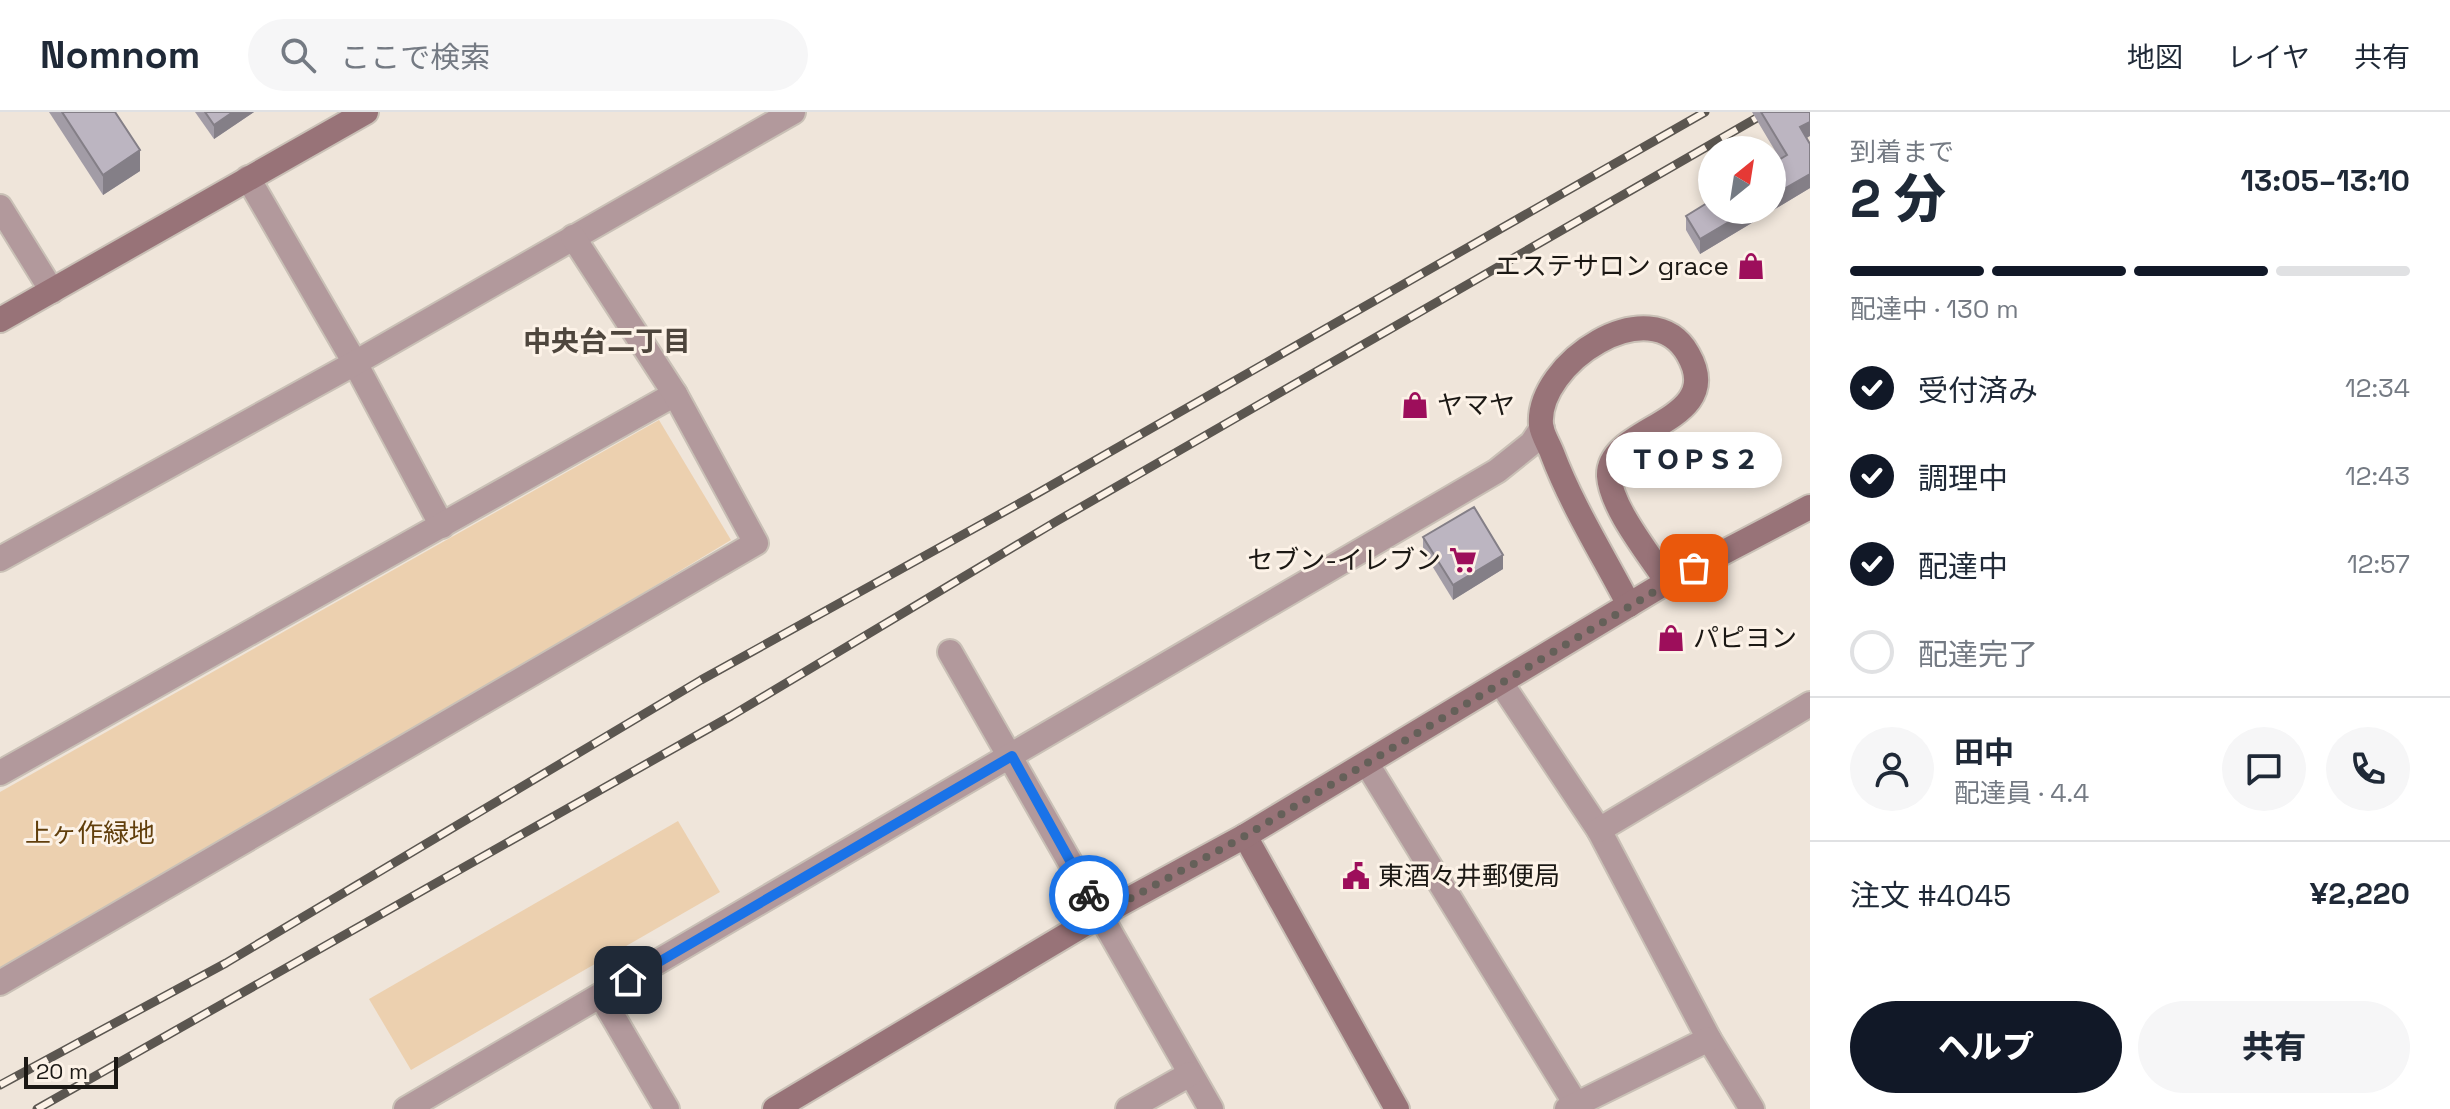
<!DOCTYPE html>
<html lang="ja">
<head>
<meta charset="utf-8">
<style>
  :root { --surface:#fff; --page:#f6f6f7; --text:#1f2937; --muted:#747a83; --line:#e0e1e3; --accent:#111827 }
  body { margin:0; font-family:"Space Grotesk","Noto Sans JP",sans-serif; background:var(--page); color:var(--text); height:100vh; display:flex; flex-direction:column; font-size:30px; white-space:nowrap }
  * { box-sizing:border-box; margin:0 }
  p { font-size:26px; color:var(--muted) }
  .icon { flex:none; width:44px; height:44px; fill:none; stroke:currentColor; stroke-width:2; stroke-linecap:round; stroke-linejoin:round }
  .map { position:relative; flex:1; overflow:hidden }
  .panel { display:flex; flex-direction:column; background:var(--surface); width:640px }
  .panel>* { flex:none }
  .needle { width:52px; rotate:30deg }
  .fabs { position:absolute; left:1698px; top:24px; display:grid; gap:16px }
  .fabs a { display:grid; place-items:center; width:88px; height:88px; border-radius:50%; background:var(--surface); box-shadow:0 4px 12px #0003; font-size:40px }
  .scale { position:absolute; left:24px; bottom:20px; width:94px; box-sizing:border-box; padding-left:8px; border:4px solid #1b1814; border-top:0; font-size:22px; line-height:28px; white-space:nowrap; color:#1b1814; -webkit-text-stroke:6px #fcf2e7; paint-order:stroke }
  .pin { position:absolute; display:grid; place-items:center; width:68px; height:68px; color:#fff; margin:-34px; border-radius:16px; box-shadow:0 4px 12px #0006 }
  .courier { position:absolute; display:grid; place-items:center; width:80px; height:80px; margin:-40px; border:6px solid #1a73e8; border-radius:50%; background:#fff; color:#222; box-shadow:0 2px 10px #0007 }
  .bubble { position:absolute; height:56px; border-radius:28px; background:var(--surface); box-shadow:0 4px 12px #0003; font-size:26px; font-weight:800; line-height:56px; text-align:center }
  .summary em { font-style:normal; font-weight:800 }
  .summary div { display:flex; flex-direction:column-reverse }
  .summary { display:flex; align-items:center; justify-content:space-between; height:136px; padding:0 40px }
  h1 { font-size:52px; font-weight:800; line-height:60px }
  .bar { display:grid; grid-template-columns:repeat(4,1fr); gap:12px 8px; align-content:center; height:96px; padding:0 40px }
  .bar i { height:10px; border-radius:6px; background:var(--line) }
  .bar .on { background:var(--accent) }
  .bar p { grid-column:span 4 }
  .line { display:flex; align-items:center; gap:20px; padding:0 40px; border-top:2px solid var(--line) }
  .line div { flex:1 }
  .round { display:grid; place-items:center; flex:none; width:84px; height:84px; border-radius:42px; background:var(--page) }
  ol { padding:0 40px; list-style:none }
  li { display:flex; align-items:center; gap:24px; height:88px }
  li p { margin-inline-start:auto }
  li .icon { padding:8px; border-radius:50%; background:var(--accent); color:#fff; stroke-width:4 }
  li:last-child { color:var(--muted) }
  li i { width:44px; height:44px; border:4px solid var(--line); border-radius:50% }
  .button { display:flex; gap:16px; margin-top:auto; padding:16px 40px }
  .button a { flex:1; height:92px; border-radius:48px; background:var(--accent); color:#fff; font-size:32px; font-weight:800; line-height:92px; text-align:center }
  .button a+a { background:var(--page); color:var(--text) }
  header { display:flex; align-items:center; gap:48px; box-sizing:border-box; height:112px; padding:0 40px; background:var(--surface); border-bottom:2px solid var(--line) }
  header strong { font-size:38px }
  nav { display:flex; gap:44px; margin-inline-start:auto; font-size:28px }
  .search { width:560px; height:72px; background:var(--page); display:flex; align-items:center; gap:20px; box-sizing:border-box; padding:0 28px; border-radius:44px; color:var(--muted); font-size:30px }
  main { display:flex; flex:1; min-height:0 }
  .map>svg:first-child { display:block }
</style>
</head>
<body>
<header>
<strong>Nomnom</strong>
<div class="search"><svg class="icon" aria-label="search" viewBox="0 0 24 24"><circle cx="10" cy="10" r="6"/><path d="M15 15l6 6"/></svg>ここで検索</div>
<nav><a>地図</a><a>レイヤ</a><a>共有</a></nav>
</header>
<main>
<div class="map">
<svg width="1810" height="997" viewBox="0 0 1810 997">
  <rect width="100%" height="100%" fill="#efe5da"/>
  <g fill="#ecd0af">
    <polygon points="659,308 731,428 0,869 0,680"/>
    <polygon points="678,709 720,780 411,958 369,887"/>
  </g>
  <g fill="none" stroke-linecap="round" stroke-linejoin="round">
    <g stroke="#c9c0b6" stroke-width="28">
      <g id="street">
        <polyline points="248,66 355,251 442,414"/>
        <polyline points="0,95 52,179"/>
        <polyline points="0,447 355,251 793,0"/>
        <polyline points="950,540 1211,997"/>
        <polyline points="1501,571 1599,718 1709,927 1752,997"/>
        <polyline points="1367,652 1579,997"/>
        <polyline points="0,661 675,282"/>
        <polyline points="1599,718 1810,592"/>
        <polyline points="0,871 756,431 675,282 573,125"/>
        <polyline points="601,884 667,997"/>
        <polyline points="406,997 1497,359 1532,331 1542,316"/>
        <polyline points="1128,997 1190,962"/>
        <polyline points="1567,997 1709,927"/>
      </g>
    </g>
    <g stroke="#c9c0b6" stroke-width="28">
      <g id="secondary">
        <polyline points="0,208 366,0"/>
        <path d="M1629,493C1603,443 1572,394 1552,341C1549,333 1542,322 1541,313C1536,251 1651,176 1688,242C1728,312 1607,313 1609,364C1611,396 1650,443 1667,470"/>
        <polyline points="1245,724 1397,997"/>
        <polyline points="775,997 1100,803 1245,724 1667,470 1810,395"/>
      </g>
    </g>
    <use href="#street" stroke="#b2999c" stroke-width="24"/>
    <use href="#secondary" stroke="#987378" stroke-width="24"/>
    <g stroke="#5b5650" stroke-width="9">
      <g id="rail">
        <polyline points="0,973 226,851 701,568 1038,381 1705,0"/>
        <polyline points="37,997 731,604 1057,409 1767,0"/>
      </g>
    </g>
    <use href="#rail" stroke="#fcf2e7" stroke-width="6" stroke-dasharray="18" stroke-linecap="butt"/>
  </g>
  <g fill="#a29ca6">
    <polygon points="49,0 115,0 140,59 103,83"/>
    <polygon points="195,0 254,0 214,27"/>
    <polygon points="1752,0 1810,0 1807,26 1810,32 1810,76 1700,142 1686,118 1686,104 1780,47"/>
    <polygon points="1423,425 1503,457 1453,488 1423,439"/>
  </g>
  <g fill="#847f87">
    <polygon points="233,0 254,0 214,27 214,13"/>
    <polygon points="1810,10 1810,24 1800,30 1800,15"/>
    <polygon points="140,38 140,59 103,83 103,63"/>
    <polygon points="1810,62 1810,76 1700,142 1700,127 1749,98 1772,98 1772,84"/>
    <polygon points="1503,443 1503,457 1453,488 1453,473"/>
  </g>
  <g fill="#bcb5c1" stroke="#847f87" stroke-width="2">
    <polygon points="62,0 115,0 140,38 103,63"/>
    <polygon points="205,0 233,0 214,13"/>
    <polygon points="1761,0 1810,0 1810,10 1800,15 1810,32 1810,62 1772,84 1772,52 1787,43"/>
    <polygon points="1712,88 1712,98 1749,98 1700,127 1686,104"/>
    <polygon points="1474,395 1503,443 1453,473 1423,425"/>
  </g>
  <g fill="none" stroke-linecap="round" stroke-linejoin="round">
    <polyline stroke="#656059" stroke-width="8" stroke-dasharray="0 14.4" points="1089,783 1100,803 1245,724 1694,456"/>
    <polyline stroke="#1a73e8" stroke-width="10" points="628,868 1012,644 1089,783"/>
  </g>
  <defs>
    <g id="shop-bare" transform="scale(2.16)"><path d="M-5-2.5h2.3a2.7 3.5 0 0 1 5.4 0H5L5.5 6h-11ZM-1.5-2.5h3a1.5 2.3 0 0 0-3 0Z" fill="#9d0e5b" stroke="#fcf2e7" stroke-width="2.5" paint-order="stroke"/></g>
    <g id="supermarket-bare" transform="scale(2.16)"><path d="M-6-5.5h2.5l.6 2H6L4.5 2H-2.5L-4.4-4H-6ZM-1.5 3.2a1.3 1.3 0 1 0 .1 0ZM3 3.2a1.3 1.3 0 1 0 .1 0Z" fill="#9d0e5b" stroke="#fcf2e7" stroke-width="2.5" paint-order="stroke"/></g>
    <g id="civic-bare" transform="scale(2.16)"><path d="M-.6-6.5H3V-4.5H.6V-3L4-1V1h2V6H-6V1h2V-1L-.6-3ZM-1.2 2.5V6h2.4V2.5Z" fill="#9d0e5b" stroke="#fcf2e7" stroke-width="2.5" paint-order="stroke"/></g>
  </defs>
  <g fill-rule="evenodd">
    <use href="#shop-bare" x="1751" y="154"/>
    <use href="#shop-bare" x="1415" y="293"/>
    <use href="#supermarket-bare" x="1463" y="448"/>
    <use href="#shop-bare" x="1671" y="526"/>
    <use href="#civic-bare" x="1356" y="764"/>
  </g>
  <g text-anchor="middle" stroke-width="6" stroke-linejoin="round" paint-order="stroke">
    <g font-size="26" fill="#1b1814" stroke="#fcf2e7" text-anchor="start">
      <text x="1729" y="163" text-anchor="end">エステサロン grace</text>
      <text x="1437" y="302">ヤマヤ</text>
      <text x="1441" y="457" text-anchor="end">セブン-イレブン</text>
      <text x="1693" y="535">パピヨン</text>
      <text x="1378" y="773">東酒々井郵便局</text>
    </g>
    <g font-size="26" fill="#613f0c" stroke="#fcf2e7">
      <text x="90" y="730">上ヶ作緑地</text>
    </g>
    <g font-size="28" font-weight="bold" fill="#4e463d" stroke="#fcf2e7">
      <text x="607" y="239">中央台二丁目</text>
    </g>
  </g>
</svg>
<div class="fabs">
<a><svg class="needle" viewBox="-14 -14 28 28"><path d="M0-13l5 13h-10z" fill="#e53935"/><path d="M0 13l5-13h-10z" fill="#747a83"/></svg></a>
</div>
<div class="scale">20 m</div>
<div class="pin" style="left:1694px;top:456px;background:#ea580c"><svg class="icon" aria-label="bag" viewBox="0 0 24 24"><path d="M5 8h14l-1 12H6zM9 8a3 3 0 0 1 6 0"/></svg></div>
<div class="pin" style="left:628px;top:868px;background:#1f2937"><svg class="icon" aria-label="home" viewBox="0 0 24 24"><path d="M3 11l9-7 9 7M6 9v11h12V9"/></svg></div>
<div class="courier" style="left:1089px;top:783px"><svg class="icon" aria-label="bike" viewBox="0 0 24 24"><circle cx="6" cy="16" r="4"/><circle cx="18" cy="16" r="4"/><path d="M6 16l4-8h5l3 8M10 8l3 8H6M13 5h3"/></svg></div>
<div class="bubble" style="left:1606px;top:320px;width:176px">ＴＯＰＳ２</div>
</div>
<section class="panel">
<div class="summary"><div><h1>2 分</h1><p>到着まで</p></div><em>13:05–13:10</em></div>
<div class="bar"><i class="on"></i><i class="on"></i><i class="on"></i><i></i><p>配達中 · 130 m</p></div>
<ol>
<li><svg class="icon" aria-label="check" viewBox="0 0 24 24"><path d="M5 12l5 5 9-10"/></svg>受付済み<p>12:34</p></li>
<li><svg class="icon" aria-label="check" viewBox="0 0 24 24"><path d="M5 12l5 5 9-10"/></svg>調理中<p>12:43</p></li>
<li><svg class="icon" aria-label="check" viewBox="0 0 24 24"><path d="M5 12l5 5 9-10"/></svg>配達中<p>12:57</p></li>
<li><i></i>配達完了</li>
</ol>
<div class="line" style="height:144px"><a class="round"><svg class="icon" aria-label="person" viewBox="0 0 24 24"><circle cx="12" cy="8" r="4"/><path d="M4 21q1-7 8-7t8 7"/></svg></a><div><b>田中</b><p>配達員 · 4.4</p></div><a class="round"><svg class="icon" aria-label="chat" viewBox="0 0 24 24"><path d="M4 5h16v11H9l-5 4z"/></svg></a><a class="round"><svg class="icon" aria-label="phone" viewBox="0 0 24 24"><path d="M5 4h4l2 5-3 2q2 4 5 5l2-3 5 2v4C11 20 4 13 5 4z"/></svg></a></div>
<div class="line" style="height:104px"><div>注文 #4045</div><b>¥2,220</b></div>
<div class="button"><a>ヘルプ</a><a>共有</a></div>
</section>
</main>
</body>
</html>
